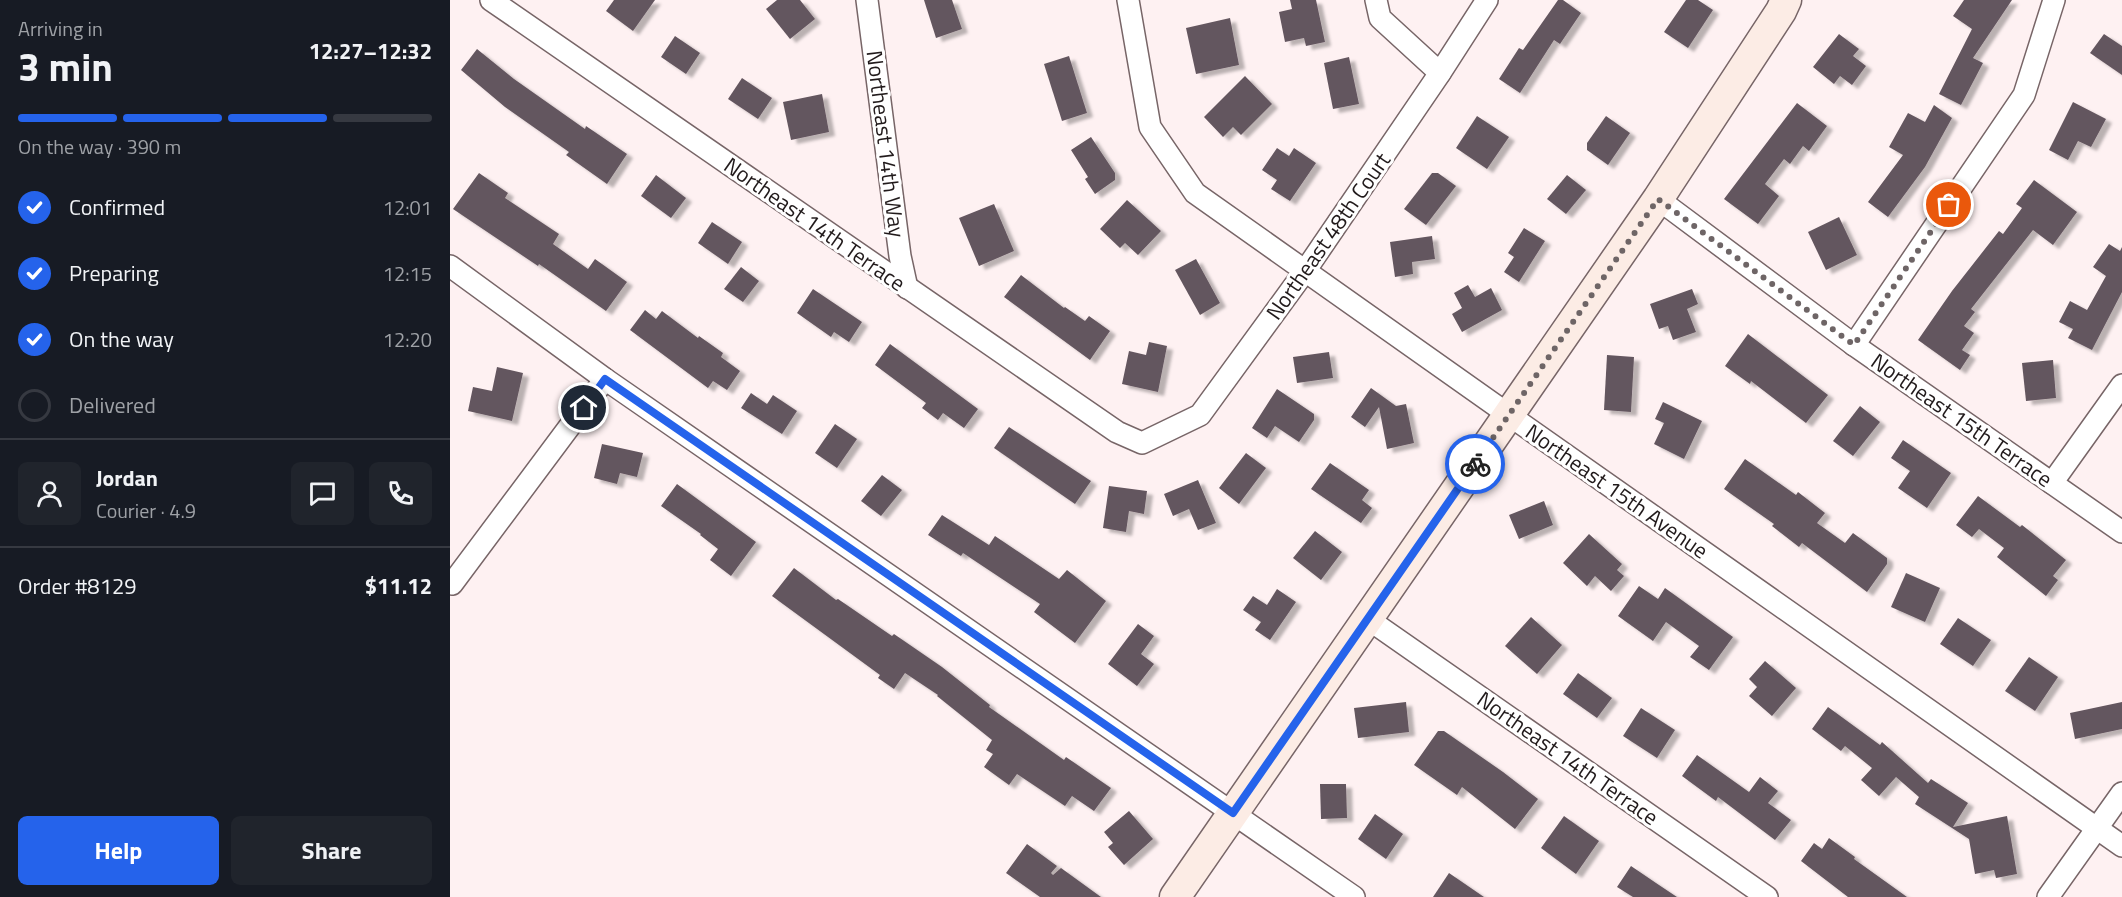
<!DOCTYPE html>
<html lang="en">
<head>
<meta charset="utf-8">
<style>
  :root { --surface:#171b24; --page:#20242c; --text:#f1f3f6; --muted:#9ea1a6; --line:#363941; --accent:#2563eb }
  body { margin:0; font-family:"Titillium Web",sans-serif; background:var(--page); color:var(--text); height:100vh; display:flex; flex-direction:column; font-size:22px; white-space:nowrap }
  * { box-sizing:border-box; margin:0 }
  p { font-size:20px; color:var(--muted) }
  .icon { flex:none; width:33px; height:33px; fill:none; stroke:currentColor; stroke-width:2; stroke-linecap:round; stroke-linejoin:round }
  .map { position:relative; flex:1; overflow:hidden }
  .sheet { display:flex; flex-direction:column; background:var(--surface); width:450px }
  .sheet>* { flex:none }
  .pin { position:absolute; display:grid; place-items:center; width:51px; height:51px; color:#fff; margin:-26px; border:3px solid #fff; border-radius:50%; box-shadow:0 2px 6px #0007 }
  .courier { position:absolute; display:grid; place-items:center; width:60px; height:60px; margin:-30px; border:4px solid #2563eb; border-radius:50%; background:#fff; color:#222; box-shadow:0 2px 8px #0007 }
  .overview em { font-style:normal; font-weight:700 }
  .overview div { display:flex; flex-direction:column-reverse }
  .overview { display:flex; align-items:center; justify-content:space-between; height:102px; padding:0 18px }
  h1 { font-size:39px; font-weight:700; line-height:45px }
  .bar { display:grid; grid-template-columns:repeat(4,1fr); gap:9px 6px; align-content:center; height:72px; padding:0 18px }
  .bar i { height:8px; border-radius:4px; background:var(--line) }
  .bar .current { background:var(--accent) }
  .bar p { grid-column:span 4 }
  .line { display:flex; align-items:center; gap:15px; padding:0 18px; border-top:2px solid var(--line) }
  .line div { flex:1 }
  .round { display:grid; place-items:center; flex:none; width:63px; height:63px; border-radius:9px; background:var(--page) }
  ol { padding:0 18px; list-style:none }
  li { display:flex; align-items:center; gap:18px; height:66px }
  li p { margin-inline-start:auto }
  li .icon { padding:6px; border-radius:50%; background:var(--accent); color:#fff; stroke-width:4 }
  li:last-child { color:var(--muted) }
  li i { width:33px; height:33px; border:3px solid var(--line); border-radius:50% }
  .button { display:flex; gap:12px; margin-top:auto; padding:12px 18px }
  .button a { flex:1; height:69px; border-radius:9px; background:var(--accent); color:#fff; font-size:24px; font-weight:700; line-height:69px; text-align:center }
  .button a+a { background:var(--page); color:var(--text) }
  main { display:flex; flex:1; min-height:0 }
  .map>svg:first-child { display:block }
</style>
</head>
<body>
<main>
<section class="sheet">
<div class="overview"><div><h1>3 min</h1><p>Arriving in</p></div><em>12:27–12:32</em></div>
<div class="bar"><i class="current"></i><i class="current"></i><i class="current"></i><i></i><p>On the way · 390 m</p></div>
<ol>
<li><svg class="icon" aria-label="check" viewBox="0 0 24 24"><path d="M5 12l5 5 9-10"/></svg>Confirmed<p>12:01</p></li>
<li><svg class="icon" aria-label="check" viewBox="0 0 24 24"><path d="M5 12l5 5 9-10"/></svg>Preparing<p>12:15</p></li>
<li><svg class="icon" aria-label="check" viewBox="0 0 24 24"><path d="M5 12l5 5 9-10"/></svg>On the way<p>12:20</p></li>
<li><i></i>Delivered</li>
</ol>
<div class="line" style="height:108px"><a class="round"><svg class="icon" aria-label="person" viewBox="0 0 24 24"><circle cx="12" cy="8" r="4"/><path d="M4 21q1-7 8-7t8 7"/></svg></a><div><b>Jordan</b><p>Courier · 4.9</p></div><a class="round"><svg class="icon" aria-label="chat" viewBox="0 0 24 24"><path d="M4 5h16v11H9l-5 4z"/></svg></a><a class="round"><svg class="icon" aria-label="phone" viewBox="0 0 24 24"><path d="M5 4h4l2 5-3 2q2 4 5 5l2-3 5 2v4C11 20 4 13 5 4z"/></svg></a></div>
<div class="line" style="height:78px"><div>Order #8129</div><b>$11.12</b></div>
<div class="button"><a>Help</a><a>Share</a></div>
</section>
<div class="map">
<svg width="1672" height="897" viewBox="0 0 1672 897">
  <defs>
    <filter id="shadow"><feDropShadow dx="6" dy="4" stdDeviation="1.5" flood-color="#0004"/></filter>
  </defs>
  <rect width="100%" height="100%" fill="#fef1f2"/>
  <g fill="#64565f" filter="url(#shadow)">
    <polygon points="164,0 205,0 183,31 156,11"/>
    <polygon points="327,0 350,0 365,19 340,39 316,9"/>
    <polygon points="474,0 502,0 512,29 486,38"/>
    <polygon points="840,0 866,0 875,42 856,46 854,38 835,42 829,12 842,9"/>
    <polygon points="1108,0 1113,0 1131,13 1110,44 1104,40 1070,93 1049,79 1069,48 1073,50"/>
    <polygon points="1236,0 1248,0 1263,10 1238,48 1214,32"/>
    <polygon points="1514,0 1562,0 1523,58 1533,63 1511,105 1489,94 1522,29 1503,16"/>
    <polygon points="780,18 789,65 746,74 736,28"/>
    <polygon points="1389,34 1409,49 1403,56 1416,66 1402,85 1390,76 1384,84 1363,67"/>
    <polygon points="1654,34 1672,46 1672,75 1640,53"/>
    <polygon points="225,36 250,53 236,74 211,57"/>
    <polygon points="27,49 64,79 135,129 136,126 177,154 157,184 116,155 119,152 55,107 11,70"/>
    <polygon points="619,56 637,113 612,121 594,64"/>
    <polygon points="899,57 909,104 883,109 874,63"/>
    <polygon points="795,76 822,104 791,135 783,127 773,137 754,117"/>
    <polygon points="292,78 322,98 308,119 278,99"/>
    <polygon points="372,94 379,132 341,140 333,102"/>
    <polygon points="1623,102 1656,119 1641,147 1628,141 1618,160 1599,150"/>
    <polygon points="1347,103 1377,126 1359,151 1353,146 1340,164 1334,159 1315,184 1329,196 1308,224 1274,199"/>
    <polygon points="1484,105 1502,118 1475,167 1438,217 1418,202 1453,155 1439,147 1458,113 1475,122"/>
    <polygon points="1027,116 1059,137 1037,169 1006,148"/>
    <polygon points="1156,116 1180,133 1158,165 1137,150 1137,143"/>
    <polygon points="641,137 665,173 665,180 645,194 635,179 638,177 621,150"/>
    <polygon points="827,148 839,156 844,148 866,163 840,201 821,189 827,180 812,170"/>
    <polygon points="29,173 58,193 55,198 109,234 103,244 138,269 145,259 177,282 156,311 89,264 88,266 3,209"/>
    <polygon points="982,173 988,173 1006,186 976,225 954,209"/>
    <polygon points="206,175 236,198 221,218 191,196"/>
    <polygon points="1117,175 1136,190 1116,214 1097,199"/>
    <polygon points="1584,180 1627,212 1603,245 1583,230 1521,309 1525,312 1514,326 1524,333 1512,350 1520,355 1510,370 1468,340 1502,291 1549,231 1553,234 1572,208 1566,204"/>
    <polygon points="677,200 711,231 688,255 675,243 670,248 650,229"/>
    <polygon points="544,204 564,251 529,266 509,218"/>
    <polygon points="1389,217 1407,255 1376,270 1358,232"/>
    <polygon points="262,222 292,242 278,264 248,243"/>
    <polygon points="1074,228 1095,241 1069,282 1054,272 1064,257 1058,253"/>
    <polygon points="982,236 985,259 962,262 963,274 945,277 940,242"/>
    <polygon points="1659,244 1670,251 1672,247 1672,292 1642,350 1618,338 1623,329 1609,322 1620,301 1637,310 1656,276 1643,267"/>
    <polygon points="746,259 770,303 750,315 725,270"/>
    <polygon points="291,267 309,281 293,302 274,289"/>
    <polygon points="571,275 614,308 615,307 635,321 639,316 660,331 640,360 554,297"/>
    <polygon points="1018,285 1025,297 1041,288 1052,310 1012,332 1002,314 1012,308 1004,293"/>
    <polygon points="363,289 412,322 399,342 384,332 381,337 347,313"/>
    <polygon points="1242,289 1248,304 1237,309 1246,332 1223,340 1218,326 1209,329 1200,304"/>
    <polygon points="195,310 206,319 212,311 248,338 249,336 273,353 271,357 290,371 277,390 263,381 258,388 180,330"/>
    <polygon points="1298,334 1378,395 1356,423 1301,381 1300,384 1275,366"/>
    <polygon points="699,342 717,346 708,392 672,384 679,351 696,355"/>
    <polygon points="440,344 528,409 514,428 493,413 488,420 472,408 476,403 425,365"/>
    <polygon points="879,352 883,378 847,383 843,357"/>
    <polygon points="1157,355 1184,357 1181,412 1154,410"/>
    <polygon points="1603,360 1606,398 1576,401 1572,363"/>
    <polygon points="47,367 73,373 62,421 18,411 23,387 42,391"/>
    <polygon points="921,388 946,406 956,404 964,443 937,449 929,407 915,427 901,417"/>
    <polygon points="827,389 864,414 864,420 849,442 825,426 817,438 802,428"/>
    <polygon points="301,393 317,404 323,395 347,411 332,434 291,408"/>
    <polygon points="1213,402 1252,421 1234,459 1204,444 1214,423 1205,419"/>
    <polygon points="1410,406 1430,422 1403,456 1383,441"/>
    <polygon points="385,424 407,439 387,468 365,453"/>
    <polygon points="559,427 641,481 625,504 544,448"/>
    <polygon points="1453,440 1501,473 1477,508 1448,488 1460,471 1441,458"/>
    <polygon points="152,444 193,453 187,477 170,473 167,484 144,478"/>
    <polygon points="796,453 816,468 789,504 769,488"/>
    <polygon points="1295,459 1346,495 1348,492 1375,513 1367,523 1395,543 1403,533 1437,558 1437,564 1417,592 1352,543 1349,547 1322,526 1324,524 1274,489"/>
    <polygon points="880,463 919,490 912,500 922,508 911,523 861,489"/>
    <polygon points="432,475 452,490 431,516 411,501"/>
    <polygon points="748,480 766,523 748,530 739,509 723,516 714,494"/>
    <polygon points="227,484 306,542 281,576 260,560 268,549 250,535 251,534 211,506"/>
    <polygon points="659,486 697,491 694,514 679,511 676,532 653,528"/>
    <polygon points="1528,496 1570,527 1572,525 1616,560 1603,576 1608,580 1596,596 1547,557 1554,548 1529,529 1522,537 1506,525"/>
    <polygon points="1094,501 1103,525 1069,539 1059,515"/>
    <polygon points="492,515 539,545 545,536 609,579 617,570 656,601 625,643 584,612 590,604 513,553 511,556 478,535"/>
    <polygon points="865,531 892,552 871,580 843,558"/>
    <polygon points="1139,534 1172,564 1167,570 1174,576 1161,591 1145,576 1137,586 1113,563"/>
    <polygon points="344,568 386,600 388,599 442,636 444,634 492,667 540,705 539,707 614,760 616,757 661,788 644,811 622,796 615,806 567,774 559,785 534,767 543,754 536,750 542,740 487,696 488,695 455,673 444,689 428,678 430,675 322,596"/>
    <polygon points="1456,573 1490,588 1475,622 1441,607"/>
    <polygon points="1189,586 1208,599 1215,588 1283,637 1259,670 1240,657 1249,646 1216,622 1203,641 1168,616"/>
    <polygon points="827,589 846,602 820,640 805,630 811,622 793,610 803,596 817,605"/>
    <polygon points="1081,617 1112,645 1087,674 1055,646"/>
    <polygon points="1508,618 1541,640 1523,666 1490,644"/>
    <polygon points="688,624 704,636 691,654 704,664 687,686 658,664"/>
    <polygon points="1579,657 1608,677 1585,711 1555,691"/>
    <polygon points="1315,661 1346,688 1322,716 1299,696 1307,687 1299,679"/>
    <polygon points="1128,673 1162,698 1147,718 1113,694"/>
    <polygon points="956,702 959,732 908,738 904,708"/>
    <polygon points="1672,702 1672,729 1625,739 1620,713"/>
    <polygon points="1378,707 1430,745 1432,742 1478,783 1481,779 1518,803 1503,827 1557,816 1567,874 1546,878 1544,870 1525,874 1519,839 1465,804 1469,797 1446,777 1429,796 1411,780 1422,768 1395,746 1391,751 1362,729"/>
    <polygon points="1191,708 1225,730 1207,758 1173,736"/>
    <polygon points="988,731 994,731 1053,772 1088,799 1065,829 1012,787 1007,795 964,765"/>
    <polygon points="1247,755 1299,792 1310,777 1328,791 1318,803 1341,820 1325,840 1268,797 1266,801 1232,776"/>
    <polygon points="870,784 896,784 897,818 871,819"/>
    <polygon points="679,811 703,839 674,865 658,847 663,843 654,832"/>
    <polygon points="925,814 953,834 936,859 908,839"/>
    <polygon points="1114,816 1149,841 1126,874 1091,848"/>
    <polygon points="1379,838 1405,857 1404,859 1457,897 1398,897 1351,861 1364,843 1372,849"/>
    <polygon points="577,844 607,866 601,873 603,875 611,868 651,897 590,897 556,873"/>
    <polygon points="1181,866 1206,883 1227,897 1183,897 1167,887"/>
    <polygon points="999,873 1034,897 983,897"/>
  </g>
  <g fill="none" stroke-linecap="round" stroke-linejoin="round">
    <g stroke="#776567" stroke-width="24">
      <g id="street">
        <polyline points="41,0 667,432 692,443 750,415 855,271 990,73 1037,0"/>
        <polyline points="417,0 450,256 457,288"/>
        <polyline points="678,0 700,127 745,193 1059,415 1672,846"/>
        <polyline points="926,0 930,18 990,73"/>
        <polyline points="1208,199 1404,345 1672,532"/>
        <polyline points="0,266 155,379 904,897"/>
        <polyline points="1404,345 1574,95 1604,0"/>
        <polyline points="1602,483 1672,385"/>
        <polyline points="2,584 155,379"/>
        <polyline points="918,619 1317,897"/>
        <polyline points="1598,897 1672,793"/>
      </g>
    </g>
    <g stroke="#776567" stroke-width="33">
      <polyline id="secondary" points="725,897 1208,199 1331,11 1336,0"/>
    </g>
    <use href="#street" stroke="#fff" stroke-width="21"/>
    <use href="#secondary" stroke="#fcece5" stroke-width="30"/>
  </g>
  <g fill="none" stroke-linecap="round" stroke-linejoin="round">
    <polyline stroke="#6e6566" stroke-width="6" stroke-dasharray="0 10.8" points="1025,464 1208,199 1404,345 1499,205"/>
    <polyline stroke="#2563eb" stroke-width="8" points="134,408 155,379 783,813 1025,464"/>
  </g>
  <g text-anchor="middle" stroke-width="6" stroke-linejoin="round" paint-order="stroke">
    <g font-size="22" fill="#211a1b" stroke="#fff">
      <text transform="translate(436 144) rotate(83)" y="8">Northeast 14th Way</text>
      <text transform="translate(365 224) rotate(35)" y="8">Northeast 14th Terrace</text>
      <text transform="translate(878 236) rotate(-55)" y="8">Northeast 48th Court</text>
      <text transform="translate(1512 420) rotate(35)" y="8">Northeast 15th Terrace</text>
      <text transform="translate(1167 491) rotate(35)" y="8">Northeast 15th Avenue</text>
      <text transform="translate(1118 758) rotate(35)" y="8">Northeast 14th Terrace</text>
    </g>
  </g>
</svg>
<div class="pin" style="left:1499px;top:205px;background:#ea580c"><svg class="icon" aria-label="bag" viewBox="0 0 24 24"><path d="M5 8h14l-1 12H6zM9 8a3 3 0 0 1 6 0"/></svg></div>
<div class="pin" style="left:134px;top:408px;background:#1f2937"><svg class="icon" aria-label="home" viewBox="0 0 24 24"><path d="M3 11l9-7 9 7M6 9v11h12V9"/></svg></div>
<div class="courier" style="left:1025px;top:464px"><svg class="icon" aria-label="bike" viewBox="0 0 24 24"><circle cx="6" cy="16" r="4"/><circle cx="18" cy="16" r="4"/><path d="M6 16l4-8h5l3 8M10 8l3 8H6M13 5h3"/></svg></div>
</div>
</main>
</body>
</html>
